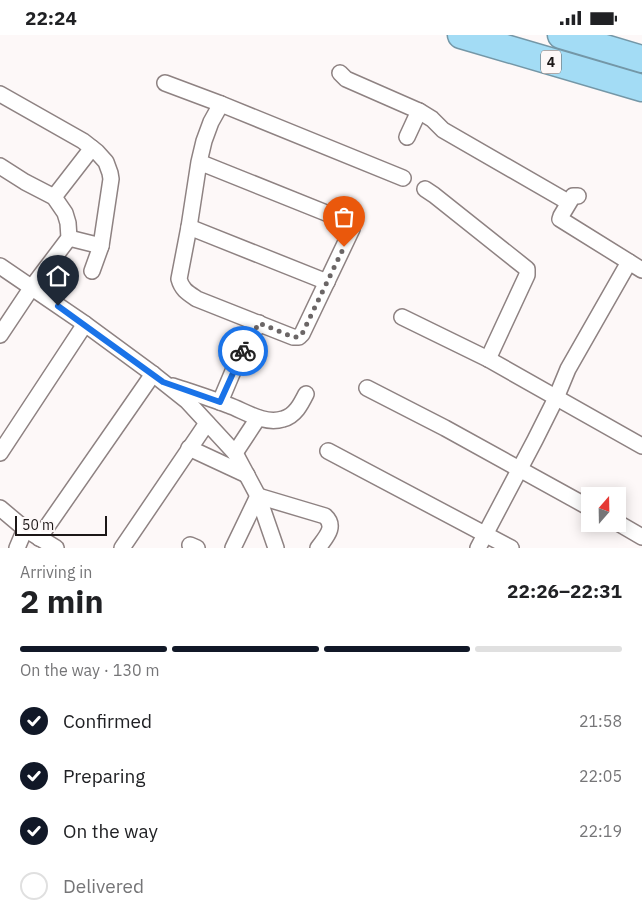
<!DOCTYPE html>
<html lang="en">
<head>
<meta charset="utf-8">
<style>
  :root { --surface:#fff; --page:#f6f6f6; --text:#202124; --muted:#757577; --line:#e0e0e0; --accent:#111827 }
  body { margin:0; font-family:"IBM Plex Sans",sans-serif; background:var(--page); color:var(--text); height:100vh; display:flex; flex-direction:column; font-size:19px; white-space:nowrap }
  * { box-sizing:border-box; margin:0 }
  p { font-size:16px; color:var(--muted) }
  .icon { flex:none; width:28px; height:28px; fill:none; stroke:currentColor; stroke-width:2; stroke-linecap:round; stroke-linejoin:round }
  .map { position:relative; height:513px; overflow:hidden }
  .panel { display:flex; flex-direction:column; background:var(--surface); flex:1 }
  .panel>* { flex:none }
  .needle { width:32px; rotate:20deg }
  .fabs { position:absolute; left:581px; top:452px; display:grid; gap:10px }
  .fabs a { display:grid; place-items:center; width:45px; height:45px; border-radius:0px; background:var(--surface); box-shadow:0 2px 12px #0003; font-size:25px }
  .scale { position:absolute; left:15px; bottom:12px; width:92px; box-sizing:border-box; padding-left:5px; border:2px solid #1c1717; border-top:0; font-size:14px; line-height:18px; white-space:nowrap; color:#1c1717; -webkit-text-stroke:4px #fdf8f8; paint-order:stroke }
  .pin { position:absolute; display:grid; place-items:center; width:42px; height:42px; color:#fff; margin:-51px -21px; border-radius:50% 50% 50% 0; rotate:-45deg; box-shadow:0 0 5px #0007 }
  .pin .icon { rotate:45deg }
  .courier { position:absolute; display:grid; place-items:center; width:50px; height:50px; margin:-25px; border:4px solid #1a73e8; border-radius:50%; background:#fff; color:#222; box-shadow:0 1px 6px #0007 }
  .overview em { font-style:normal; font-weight:800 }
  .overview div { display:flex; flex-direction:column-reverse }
  .overview { display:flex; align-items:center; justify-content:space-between; height:85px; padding:0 20px }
  h1 { font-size:32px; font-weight:800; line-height:38px }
  .bar { display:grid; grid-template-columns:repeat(4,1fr); gap:8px 5px; align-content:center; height:60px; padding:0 20px }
  .bar i { height:6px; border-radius:4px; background:var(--line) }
  .bar .current { background:var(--accent) }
  .bar p { grid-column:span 4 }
  ol { padding:0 20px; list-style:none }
  li { display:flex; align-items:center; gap:15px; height:55px }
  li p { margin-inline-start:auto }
  li .icon { padding:5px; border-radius:50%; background:var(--accent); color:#fff; stroke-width:4 }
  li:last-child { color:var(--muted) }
  li i { width:28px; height:28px; border:2px solid var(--line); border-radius:50% }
  .status { display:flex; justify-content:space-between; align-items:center; height:35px; padding:0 25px; background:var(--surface); direction:ltr }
  .status svg { height:14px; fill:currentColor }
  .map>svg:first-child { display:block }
</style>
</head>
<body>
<div class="status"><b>22:24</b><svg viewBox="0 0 49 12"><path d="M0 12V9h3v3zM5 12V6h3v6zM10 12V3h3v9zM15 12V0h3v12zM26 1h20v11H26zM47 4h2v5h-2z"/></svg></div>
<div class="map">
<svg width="642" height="513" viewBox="0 0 642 513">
  <rect width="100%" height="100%" fill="#fdf8f8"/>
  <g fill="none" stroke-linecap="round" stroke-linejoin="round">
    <g stroke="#8e8282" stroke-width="18">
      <g id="street">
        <polyline points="340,38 346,44 419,76 432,84 443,95 568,167"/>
        <polyline points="165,48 221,69 403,143"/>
        <polyline points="0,59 83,106 97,117 106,127 110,138 111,144 101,211 69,203"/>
        <polyline points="407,102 419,76"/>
        <path d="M199,127L351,188L352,194L302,299L299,302H293L197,264C188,258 182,255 179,244L189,192L199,127L204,106L211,87L221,69"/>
        <polyline points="0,131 25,147 54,162 65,178 68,188 69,203 32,252 0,300"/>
        <polyline points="425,154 434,160 527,234 527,240 488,324"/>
        <polyline points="578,161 573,161 561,181 560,184 642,235"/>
        <polyline points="54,162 92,113"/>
        <polyline points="189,192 327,247"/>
        <polyline points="0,231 85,289 153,339 187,366 235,418 258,461 276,513"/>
        <polyline points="92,236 101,211"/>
        <polyline points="402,282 488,324 642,411"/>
        <path d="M173,351C191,357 210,363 228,370C245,376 264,390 283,384C295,381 301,369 306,359"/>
        <polyline points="367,353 445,393 590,473"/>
        <polyline points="220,367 239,322 259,288"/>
        <polyline points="189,413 247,440"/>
        <polyline points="328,416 511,513"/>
        <polyline points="0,418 85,289"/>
        <polyline points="235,418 258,383"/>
        <polyline points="0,473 25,494 56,513"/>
        <polyline points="618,488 642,502"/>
        <polyline points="39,503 153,339"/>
        <polyline points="190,510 197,513"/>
        <polyline points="17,513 25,494"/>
        <polyline points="122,513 207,388"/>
        <path d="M233,513L258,461L325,481C337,492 325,503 318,513"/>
        <polyline points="478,513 535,405 556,363 568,334 629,227"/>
      </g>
    </g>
    <g stroke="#7497a7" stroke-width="29">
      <g id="highway">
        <polyline points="461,0 642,53"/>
        <polyline points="561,0 642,24"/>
      </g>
    </g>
    <use href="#street" stroke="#fff" stroke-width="15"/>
    <use href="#highway" stroke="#a3dcf5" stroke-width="26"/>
  </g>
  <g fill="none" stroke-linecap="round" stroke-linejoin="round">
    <polyline stroke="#6b6666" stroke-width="5" stroke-dasharray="0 9" points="243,316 259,288 293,302 299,302 302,299 344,212"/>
    <polyline stroke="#1a73e8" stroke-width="6" points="58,271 163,347 220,367 243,316"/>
  </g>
  <g text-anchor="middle" stroke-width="5" stroke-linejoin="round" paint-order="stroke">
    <rect fill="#fdf8f8" stroke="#605a5a" stroke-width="1" x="541" y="15.5" width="20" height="23" rx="4"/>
    <g font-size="14" font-weight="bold" fill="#1c1717">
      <text x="551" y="32">4</text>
    </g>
  </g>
</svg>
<div class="fabs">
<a><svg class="needle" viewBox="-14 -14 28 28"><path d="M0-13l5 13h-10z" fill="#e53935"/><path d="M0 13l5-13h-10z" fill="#757577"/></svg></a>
</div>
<div class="scale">50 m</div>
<div class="pin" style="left:344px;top:212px;background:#ea580c"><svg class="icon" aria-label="bag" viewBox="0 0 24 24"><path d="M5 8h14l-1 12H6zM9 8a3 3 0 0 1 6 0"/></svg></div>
<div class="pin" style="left:58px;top:271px;background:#1f2937"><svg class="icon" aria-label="home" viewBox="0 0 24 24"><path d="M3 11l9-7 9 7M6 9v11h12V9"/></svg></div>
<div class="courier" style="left:243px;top:316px"><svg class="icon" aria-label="bike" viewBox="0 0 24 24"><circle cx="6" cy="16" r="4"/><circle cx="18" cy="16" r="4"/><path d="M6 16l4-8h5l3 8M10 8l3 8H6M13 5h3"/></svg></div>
</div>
<section class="panel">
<div class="overview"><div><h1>2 min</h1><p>Arriving in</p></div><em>22:26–22:31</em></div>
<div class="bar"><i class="current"></i><i class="current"></i><i class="current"></i><i></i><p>On the way · 130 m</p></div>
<ol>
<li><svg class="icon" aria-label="check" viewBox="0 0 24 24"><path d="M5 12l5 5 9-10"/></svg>Confirmed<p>21:58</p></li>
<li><svg class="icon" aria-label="check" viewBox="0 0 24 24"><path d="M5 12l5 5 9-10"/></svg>Preparing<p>22:05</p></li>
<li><svg class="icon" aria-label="check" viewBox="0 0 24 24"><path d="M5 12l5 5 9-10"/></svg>On the way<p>22:19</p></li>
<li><i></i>Delivered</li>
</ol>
</section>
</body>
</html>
